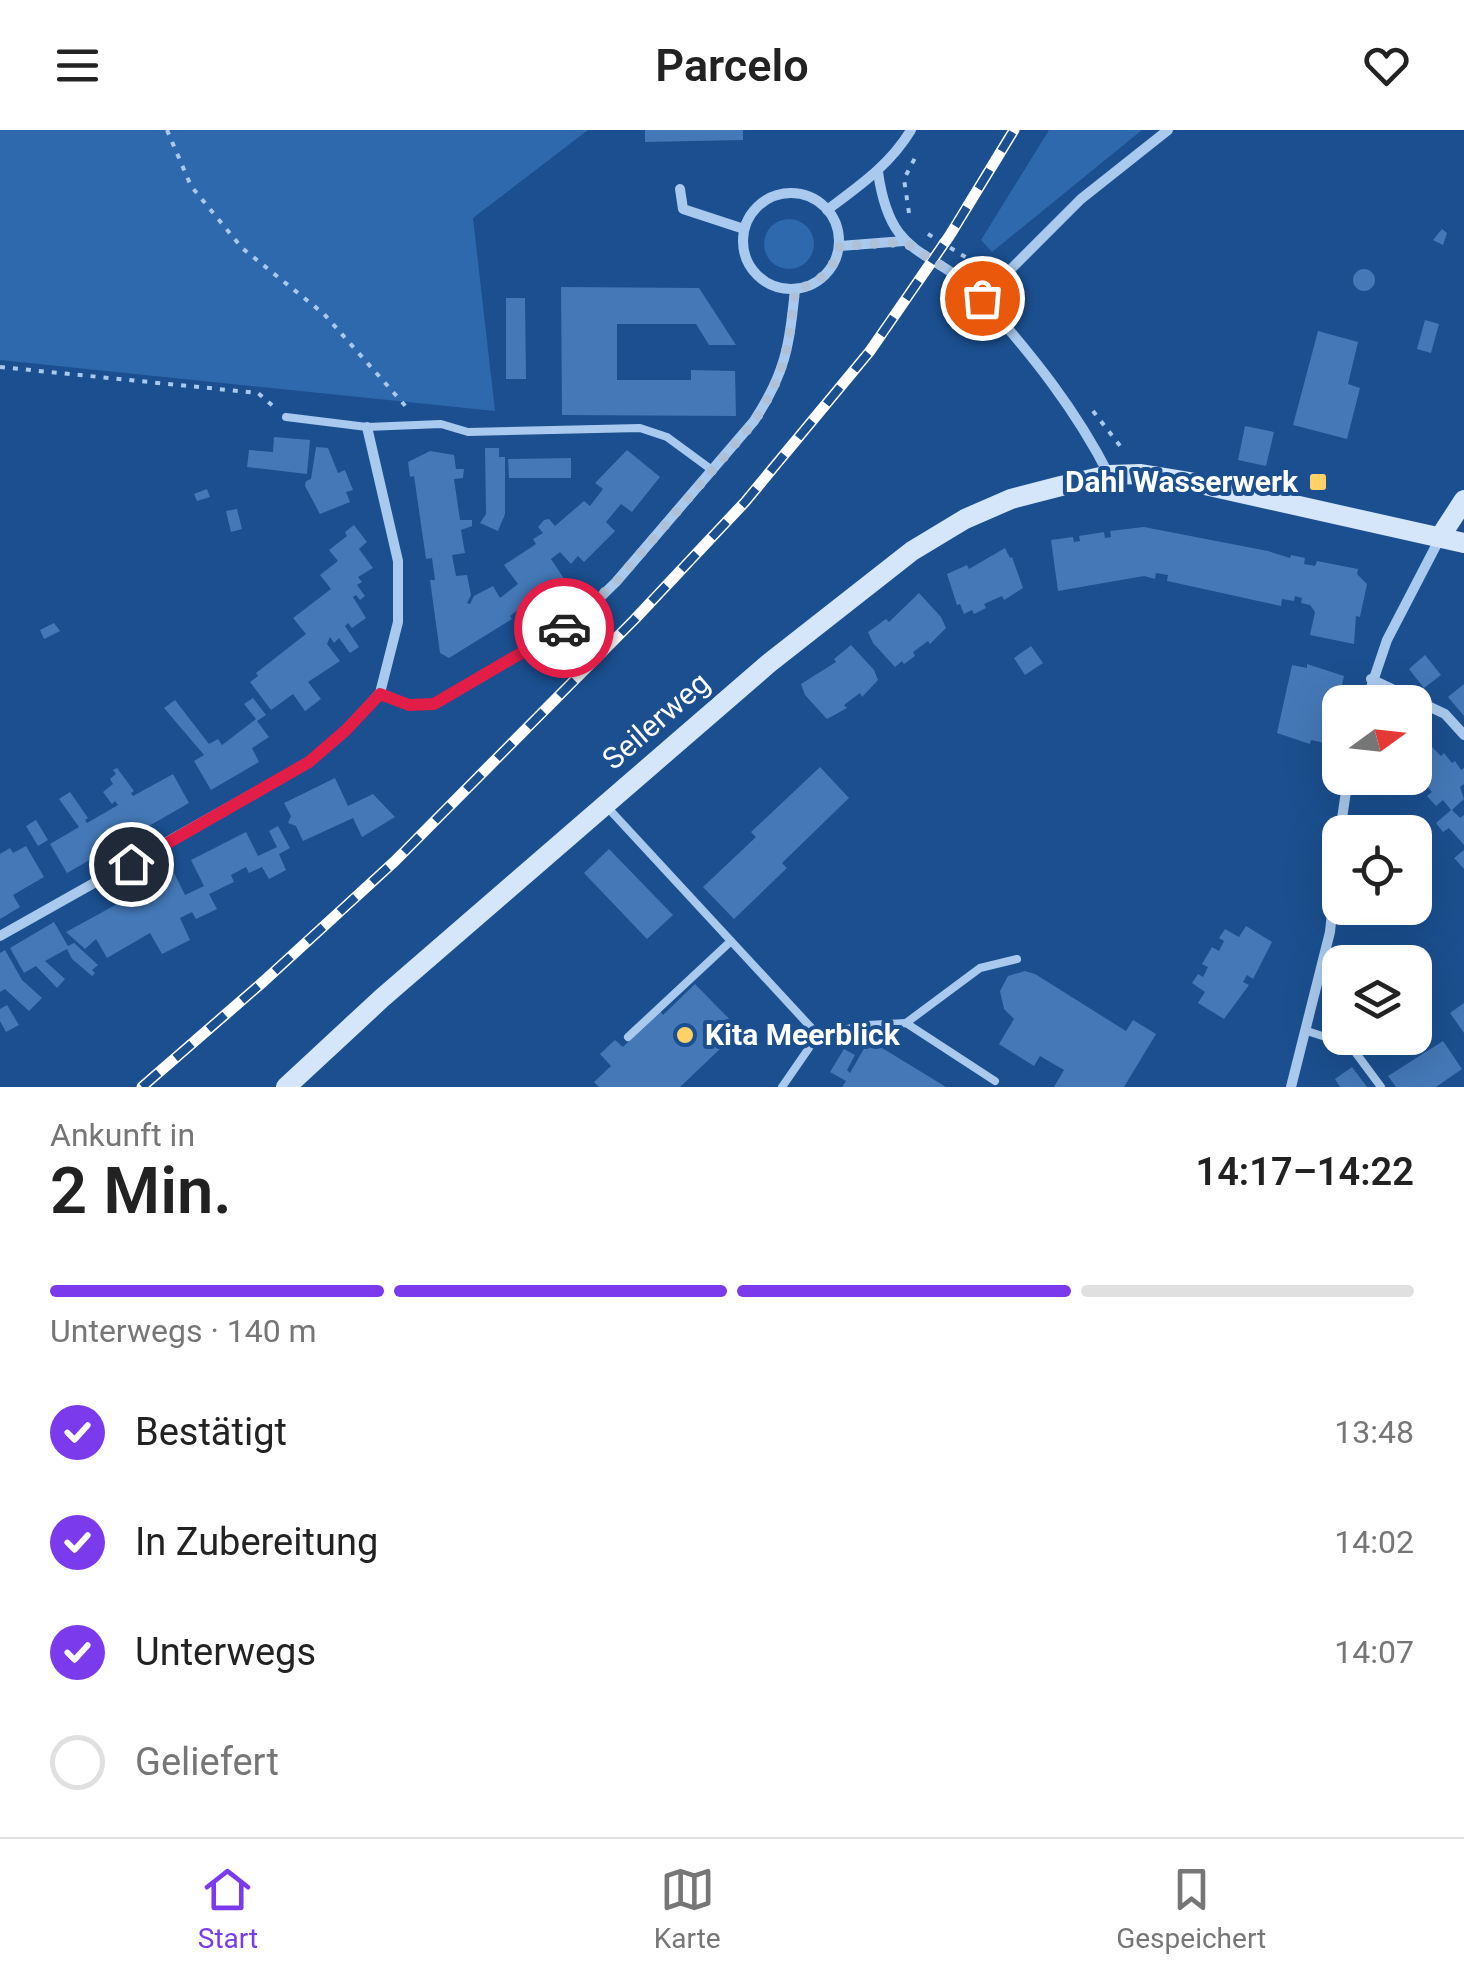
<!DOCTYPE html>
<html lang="de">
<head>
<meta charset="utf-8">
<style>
  :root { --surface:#fff; --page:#f6f6f6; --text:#222; --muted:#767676; --line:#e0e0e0; --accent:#7c3aed }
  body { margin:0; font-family:Roboto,sans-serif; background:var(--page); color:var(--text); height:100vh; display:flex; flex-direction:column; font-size:38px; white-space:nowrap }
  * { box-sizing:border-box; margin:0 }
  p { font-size:32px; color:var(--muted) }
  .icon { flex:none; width:55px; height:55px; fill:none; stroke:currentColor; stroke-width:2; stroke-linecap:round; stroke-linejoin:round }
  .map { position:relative; height:957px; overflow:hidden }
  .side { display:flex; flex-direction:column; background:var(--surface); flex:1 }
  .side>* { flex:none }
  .needle { width:65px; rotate:75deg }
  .buttons { position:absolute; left:1322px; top:555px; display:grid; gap:20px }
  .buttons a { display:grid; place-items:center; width:110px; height:110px; border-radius:20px; background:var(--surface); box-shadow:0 10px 40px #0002; font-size:50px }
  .pin { position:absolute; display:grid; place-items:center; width:85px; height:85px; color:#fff; margin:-42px; border:5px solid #fff; border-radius:50%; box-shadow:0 2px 10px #0007 }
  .courier { position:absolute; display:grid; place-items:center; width:100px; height:100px; margin:-50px; border:8px solid #e11d48; border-radius:50%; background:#fff; color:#222; box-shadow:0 2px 12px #0007 }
  .head em { font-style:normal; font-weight:600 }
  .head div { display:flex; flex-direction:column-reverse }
  .head { display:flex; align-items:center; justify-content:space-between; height:170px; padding:0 50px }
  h1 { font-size:65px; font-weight:600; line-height:75px }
  .bar { display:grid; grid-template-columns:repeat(4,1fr); gap:15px 10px; align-content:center; height:120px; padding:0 50px }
  .bar i { height:12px; border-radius:8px; background:var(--line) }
  .bar .active { background:var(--accent) }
  .bar p { grid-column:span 4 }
  ol { padding:0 50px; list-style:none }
  li { display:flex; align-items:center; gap:30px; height:110px }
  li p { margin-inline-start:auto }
  li .icon { padding:10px; border-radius:50%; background:var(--accent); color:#fff; stroke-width:4 }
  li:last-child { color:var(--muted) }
  li i { width:55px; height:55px; border:5px solid var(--line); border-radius:50% }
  header { display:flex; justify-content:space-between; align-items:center; height:130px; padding:0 50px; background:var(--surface); font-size:45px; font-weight:600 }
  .dock { display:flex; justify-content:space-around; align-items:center; height:140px; border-top:2px solid var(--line); background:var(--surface); font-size:28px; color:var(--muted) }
  .dock a { display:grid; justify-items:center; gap:5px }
  .dock .active { color:var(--accent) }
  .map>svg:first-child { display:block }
</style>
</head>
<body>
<header><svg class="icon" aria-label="menu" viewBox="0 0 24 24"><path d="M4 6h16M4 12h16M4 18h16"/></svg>Parcelo<svg class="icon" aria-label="heart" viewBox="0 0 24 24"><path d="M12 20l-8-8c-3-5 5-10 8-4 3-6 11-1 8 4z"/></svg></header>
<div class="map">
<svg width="1464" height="957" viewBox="0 0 1464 957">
  <rect width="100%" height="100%" fill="#1b4f8f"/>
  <g fill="#2e69ad">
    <polygon points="0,0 588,0 473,88 495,281 0,230"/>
    <polygon points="1049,0 1142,0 992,122 981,110"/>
    <circle cx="789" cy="114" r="25"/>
  </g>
  <g fill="#4478b7">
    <polygon points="645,0 743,0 743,10 645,12"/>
    <polygon points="1442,99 1447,103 1443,115 1433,110"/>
    <circle cx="1364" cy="150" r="11"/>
    <polygon points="561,157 699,158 736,215 709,215 696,194 617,194 617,250 691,250 691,240 735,241 736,286 562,285"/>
    <polygon points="506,168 525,168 526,249 506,249"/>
    <polygon points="1425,190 1439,194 1431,223 1417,219"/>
    <polygon points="1318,201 1358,212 1348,254 1360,258 1347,309 1293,295"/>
    <polygon points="1245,296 1274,302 1266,336 1238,330"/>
    <polygon points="274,307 310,310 307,344 247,337 249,320 273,322"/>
    <polygon points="316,317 328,318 338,343 345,340 353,360 346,362 350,372 320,384 305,356 306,351 311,349"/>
    <polygon points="485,318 499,318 499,327 505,327 505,384 498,401 480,393 486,384"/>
    <polygon points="627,320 660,347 632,382 621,374 606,392 615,401 584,432 578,426 571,434 560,422 551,429 565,450 528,472 510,486 512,489 449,528 440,523 430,450 435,450 432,428 426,429 414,346 410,347 408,332 430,321 454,325 456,339 464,339 463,348 454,349 460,390 472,390 472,396 461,400 465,423 452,425 456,446 467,445 471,465 467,473 470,474 474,466 493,456 500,468 518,454 504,435 536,414 533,409 543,403 538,397 544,390 549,389 555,396 584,371 590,376 603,359 595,353"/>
    <polygon points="571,328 571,348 509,348 508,329"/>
    <polygon points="207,359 210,367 197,371 194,364"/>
    <polygon points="237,379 242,399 231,402 226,381"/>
    <polygon points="354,395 367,412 359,419 373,438 358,447 362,452 357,455 365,466 360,470 356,465 353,467 366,488 352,498 348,493 345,496 359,517 350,523 339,508 334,513 330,507 327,514 340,531 308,552 321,569 305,581 293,564 271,580 250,552 258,546 256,543 306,504 293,488 331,459 320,445 338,431 329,420 347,406 345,402"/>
    <polygon points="1144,397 1268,421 1290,428 1291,425 1305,428 1304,434 1315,436 1317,431 1358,439 1357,444 1367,454 1360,487 1356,486 1354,514 1310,505 1315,482 1310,475 1301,473 1302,468 1295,466 1294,471 1282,469 1281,476 1167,451 1168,445 1156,443 1155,449 1144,446 1058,461 1051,410 1073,407 1074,412 1080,411 1079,406 1104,402 1105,408 1111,407 1110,401"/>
    <polygon points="1005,418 1010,428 1012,427 1023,458 1004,470 1002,466 984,474 986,478 974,484 972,480 964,484 960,474 957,475 947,444 967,435 969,439"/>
    <polygon points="919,463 941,487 946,498 930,514 928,511 913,522 915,526 904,534 902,531 895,537 873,513 868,502 886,489 889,492"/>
    <polygon points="54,493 60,501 44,509 40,500"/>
    <polygon points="851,515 874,540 878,550 862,567 860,563 844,575 847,578 827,589 805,565 801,554 836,532 834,529"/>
    <polygon points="1031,516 1043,533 1025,545 1014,528"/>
    <polygon points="1425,525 1441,545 1424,558 1409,539"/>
    <polygon points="1307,534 1344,546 1339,570 1333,569 1329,588 1334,590 1329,614 1311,610 1310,614 1277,603 1292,535 1307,538"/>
    <polygon points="1464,554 1464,586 1448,567"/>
    <polygon points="253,568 266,585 257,591 269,607 252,618 259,632 211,660 194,631 204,625 164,578 175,570 209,614 218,609 222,615 256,589 244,574"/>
    <polygon points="1415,593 1420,599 1417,602 1441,626 1444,623 1452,633 1455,631 1461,640 1464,638 1464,654 1460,657 1464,669 1452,680 1460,688 1464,685 1464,715 1449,698 1443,702 1436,693 1451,680 1443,670 1436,676 1427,666 1432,662 1425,654 1415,662 1407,652 1415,648"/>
    <polygon points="820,637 849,668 782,733 787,738 734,789 703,757 756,707 751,702"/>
    <polygon points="117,638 134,661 131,663 133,666 173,644 189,673 67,743 50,714 79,697 59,669 70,662 88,688 85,690 87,693 118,675 115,671 112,674 103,662 113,654 110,649 116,644 113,640"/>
    <polygon points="335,648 348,676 373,664 395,687 362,707 353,688 303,711 296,696 288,693 291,686 284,673"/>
    <polygon points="36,690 48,710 38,716 26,696"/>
    <polygon points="278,696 290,718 279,724 286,740 269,749 262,737 249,743 246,737 231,745 234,752 209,764 217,779 196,789 192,782 180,788 190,810 162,824 150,803 107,828 96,809 85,819 66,802 174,743 185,765 204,756 191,730 246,702 258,726 277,717 269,701"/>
    <polygon points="26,716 44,747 13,765 20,777 0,789 0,724 10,718 13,723"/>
    <polygon points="609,719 673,785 647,809 584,743"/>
    <polygon points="1464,720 1464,739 1454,728"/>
    <polygon points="54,792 68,816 74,813 98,835 92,840 95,843 92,846 72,829 67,819 45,831 65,849 57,858 36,836 24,843 10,818"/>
    <polygon points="1246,796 1272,812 1253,849 1247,845 1243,852 1249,855 1224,889 1198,873 1205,862 1192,853 1198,844 1203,847 1208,837 1202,834 1212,817 1219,821 1224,811 1219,808 1225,799 1239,807"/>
    <polygon points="5,820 22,850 42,868 29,881 5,859 0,862 0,823"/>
    <polygon points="1025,841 1035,844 1126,901 1133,890 1156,904 1124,957 1054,957 1064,940 1040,926 1034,936 999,914 1014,889 1004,879 1000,861 1008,846"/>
    <polygon points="695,854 740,900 680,957 599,957 594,952 611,936 600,924 615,910 623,917 660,881 663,885"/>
    <polygon points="1464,873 1464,903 1450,883"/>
    <polygon points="7,875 19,895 6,902 0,891 0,879"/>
    <polygon points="869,910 946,957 842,957 846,951 830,942 844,919 855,925 847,940 850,943"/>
    <polygon points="1443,911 1462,939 1436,957 1396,957 1388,946"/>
    <polygon points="1352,937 1367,957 1340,957 1335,949"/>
  </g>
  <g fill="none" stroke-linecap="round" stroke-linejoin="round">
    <g stroke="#a9c9ee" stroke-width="4" stroke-dasharray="5 8" stroke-linecap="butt">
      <polyline points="167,0 191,56 242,118 324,184 409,280"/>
      <polyline points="909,83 904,49 916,26"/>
      <polyline points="928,104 967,128 973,135"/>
      <polyline points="0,237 258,263 274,277"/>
      <polyline points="1093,281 1124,321"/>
    </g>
    <g stroke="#a9c9ee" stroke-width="8">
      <polyline points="286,287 367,297 441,294 468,302 640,298 667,307 712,340"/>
      <polyline points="608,678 818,905 867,895 906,893 995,951"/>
      <polyline points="906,893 980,838 1017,829"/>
      <polyline points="1307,901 1350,915 1381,957"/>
      <polyline points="628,907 731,811"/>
      <polyline points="782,957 818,905"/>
    </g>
    <g stroke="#a9c9ee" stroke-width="10">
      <path d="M878,42C891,135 933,114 984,171C1033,226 1076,280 1109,345"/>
      <polyline points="680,59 683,79 744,99"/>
      <circle cx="791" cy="111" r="48"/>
      <path d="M827,80C859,56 890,35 911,0"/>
      <polyline points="840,116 904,111"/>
      <polyline points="982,168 1081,69 1168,0"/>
      <polyline points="1371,549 1445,584 1464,605"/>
      <path d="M380,563L409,575L434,574L576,491L616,452L754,291C786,242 789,216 795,160"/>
      <polyline points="1366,572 1387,510 1440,408"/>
      <polyline points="1340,702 1348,648"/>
      <polyline points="0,806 309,632 346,600 380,563 398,492 398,431 367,297"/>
      <polyline points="1291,957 1330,802 1340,705"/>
    </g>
    <g stroke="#d6e6fa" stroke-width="20">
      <polyline points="1440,407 1464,370"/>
      <polyline points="286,957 382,868 768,534 912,421 965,389 1011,369 1061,356 1109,345 1141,344 1196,353 1464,413"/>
    </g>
    <g stroke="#fff" stroke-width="11">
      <polyline id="rail" points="142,957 264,851 395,731 634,490 745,372 870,221 950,105 1014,0"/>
    </g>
    <use href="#rail" stroke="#1b4f8f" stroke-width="8" stroke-dasharray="22" stroke-linecap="butt"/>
  </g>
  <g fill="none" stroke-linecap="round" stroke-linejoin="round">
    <path stroke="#afc1d8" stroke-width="10" stroke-dasharray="0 18" d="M564,498L616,452L754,292C786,242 789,216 795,160C819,154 834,140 840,116L904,112L957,146L982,168"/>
    <polyline stroke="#e11d48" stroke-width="12" points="131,734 309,632 346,600 380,564 409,575 434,574 564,498"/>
  </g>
  <g fill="#ffd166" stroke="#1b4f8f" stroke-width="4">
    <rect x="1308" y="342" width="20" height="20" rx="5"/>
    <circle cx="685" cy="905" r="10"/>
  </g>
  <g text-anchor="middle" stroke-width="8" stroke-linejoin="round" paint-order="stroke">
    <g font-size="30" font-weight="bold" fill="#fff" stroke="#1b4f8f" text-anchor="end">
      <text x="1298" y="362">Dahl Wasserwerk</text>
      <text x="705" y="915" text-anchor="start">Kita Meerblick</text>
    </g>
    <g font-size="30" fill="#fff" stroke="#1b4f8f">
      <text transform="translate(656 591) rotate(-41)" y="10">Seilerweg</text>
    </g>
  </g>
</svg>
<div class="buttons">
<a><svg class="needle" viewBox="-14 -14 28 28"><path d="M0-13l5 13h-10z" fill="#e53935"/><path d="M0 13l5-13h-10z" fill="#767676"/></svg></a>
<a><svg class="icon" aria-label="locate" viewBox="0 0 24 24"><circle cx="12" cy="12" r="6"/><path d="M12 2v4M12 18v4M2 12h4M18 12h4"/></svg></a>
<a><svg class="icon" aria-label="layers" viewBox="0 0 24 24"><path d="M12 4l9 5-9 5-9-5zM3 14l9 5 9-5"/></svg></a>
</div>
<div class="pin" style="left:982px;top:168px;background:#ea580c"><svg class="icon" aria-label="bag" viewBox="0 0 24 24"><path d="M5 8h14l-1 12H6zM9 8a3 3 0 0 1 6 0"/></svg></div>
<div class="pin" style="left:131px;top:734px;background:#1f2937"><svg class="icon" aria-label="home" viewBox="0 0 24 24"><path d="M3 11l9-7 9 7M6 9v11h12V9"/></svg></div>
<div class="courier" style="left:564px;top:498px"><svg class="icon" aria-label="car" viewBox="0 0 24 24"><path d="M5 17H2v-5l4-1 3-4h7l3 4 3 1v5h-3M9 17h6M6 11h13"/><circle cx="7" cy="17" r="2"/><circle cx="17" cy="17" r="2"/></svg></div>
</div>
<section class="side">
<div class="head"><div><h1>2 Min.</h1><p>Ankunft in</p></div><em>14:17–14:22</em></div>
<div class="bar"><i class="active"></i><i class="active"></i><i class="active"></i><i></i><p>Unterwegs · 140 m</p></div>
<ol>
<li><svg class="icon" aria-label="check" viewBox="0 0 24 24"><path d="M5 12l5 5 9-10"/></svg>Bestätigt<p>13:48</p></li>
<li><svg class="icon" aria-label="check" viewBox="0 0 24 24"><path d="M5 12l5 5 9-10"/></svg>In Zubereitung<p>14:02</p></li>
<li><svg class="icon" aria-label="check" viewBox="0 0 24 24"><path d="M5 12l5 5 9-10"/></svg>Unterwegs<p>14:07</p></li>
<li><i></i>Geliefert</li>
</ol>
</section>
<nav class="dock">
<a class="active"><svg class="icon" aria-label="home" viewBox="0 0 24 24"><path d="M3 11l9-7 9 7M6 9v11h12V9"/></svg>Start</a>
<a><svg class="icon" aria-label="map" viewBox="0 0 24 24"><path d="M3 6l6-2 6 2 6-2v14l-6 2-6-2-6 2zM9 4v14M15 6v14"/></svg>Karte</a>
<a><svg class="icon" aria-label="saved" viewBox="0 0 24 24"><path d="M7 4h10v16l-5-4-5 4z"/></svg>Gespeichert</a>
</nav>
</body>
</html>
